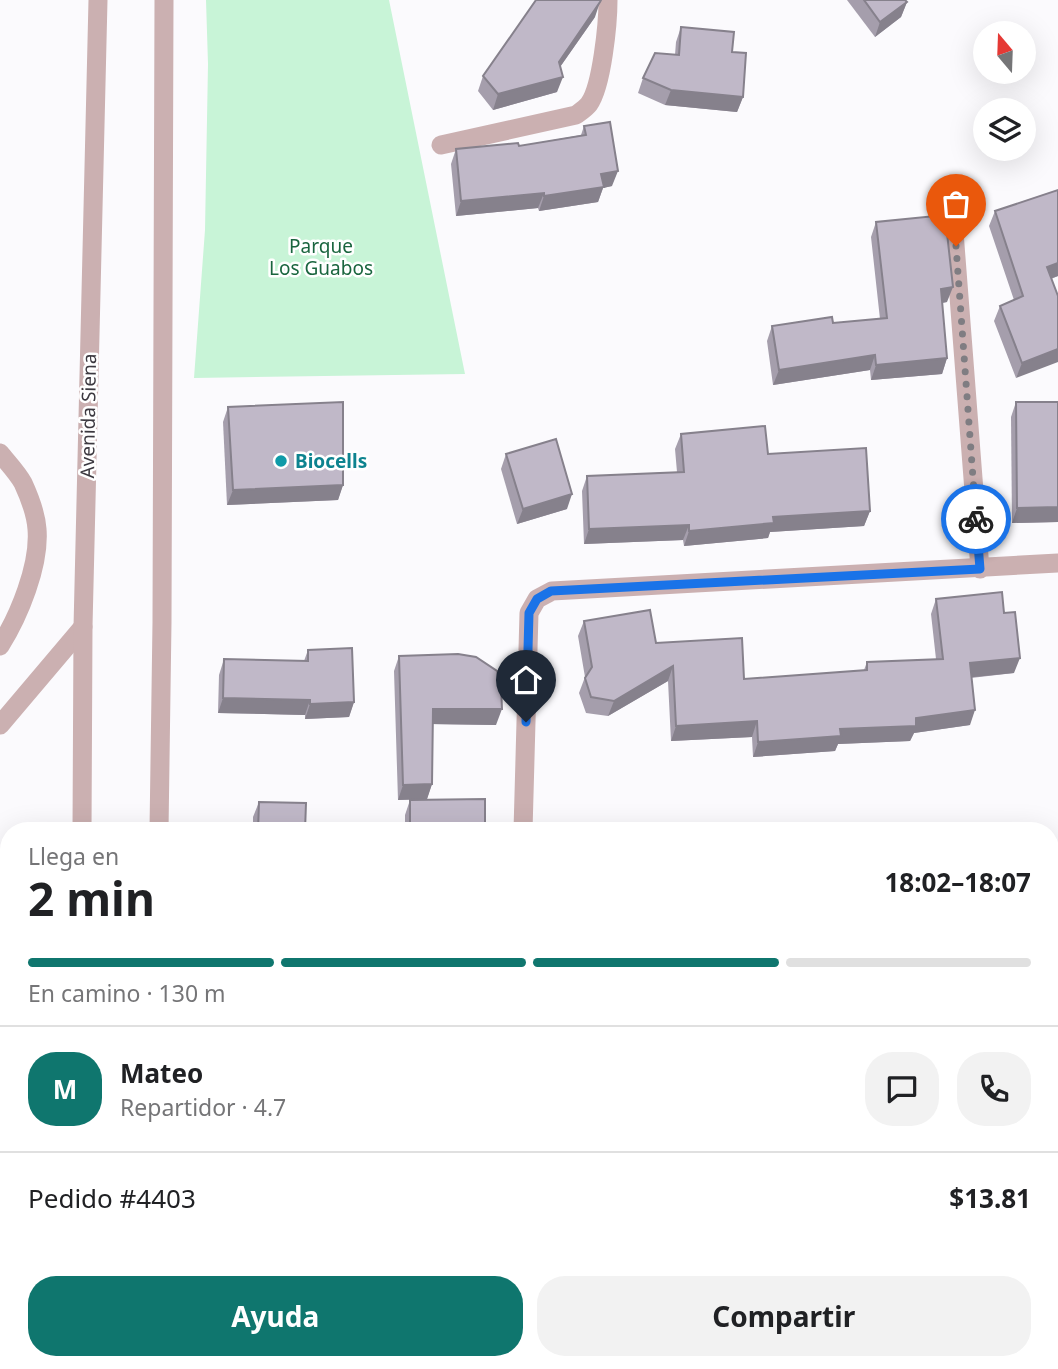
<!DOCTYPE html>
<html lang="es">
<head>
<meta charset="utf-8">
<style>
  :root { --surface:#fff; --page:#f2f2f2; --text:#202124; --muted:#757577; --line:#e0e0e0; --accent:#0f766e }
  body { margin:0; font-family:"Noto Sans",sans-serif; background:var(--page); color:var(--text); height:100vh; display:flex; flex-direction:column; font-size:26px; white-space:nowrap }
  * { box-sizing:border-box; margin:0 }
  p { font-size:23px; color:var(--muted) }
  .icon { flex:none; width:38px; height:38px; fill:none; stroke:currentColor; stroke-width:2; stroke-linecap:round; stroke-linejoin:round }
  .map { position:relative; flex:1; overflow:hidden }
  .side { position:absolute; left:0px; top:822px; width:1059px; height:548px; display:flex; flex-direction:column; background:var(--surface); border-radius:28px 28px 0 0; box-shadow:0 7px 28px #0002 }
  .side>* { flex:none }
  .needle { width:46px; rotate:341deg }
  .fabs { position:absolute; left:973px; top:21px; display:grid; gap:14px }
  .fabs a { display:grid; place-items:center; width:63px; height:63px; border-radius:50%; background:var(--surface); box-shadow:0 7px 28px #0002; font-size:35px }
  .pin { position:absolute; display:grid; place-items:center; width:60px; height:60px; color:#fff; margin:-72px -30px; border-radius:50% 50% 50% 0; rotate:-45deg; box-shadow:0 0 7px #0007 }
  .pin .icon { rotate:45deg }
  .courier { position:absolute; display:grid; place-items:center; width:70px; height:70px; margin:-35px; border:5px solid #1a73e8; border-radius:50%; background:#fff; color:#222; box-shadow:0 2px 9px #0007 }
  .summary em { font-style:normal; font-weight:700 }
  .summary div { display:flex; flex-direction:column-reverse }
  .summary { display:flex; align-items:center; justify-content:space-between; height:119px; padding:0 28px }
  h1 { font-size:46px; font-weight:700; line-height:52px }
  .bar { display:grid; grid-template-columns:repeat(4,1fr); gap:10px 7px; align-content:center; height:84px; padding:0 28px }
  .bar i { height:9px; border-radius:5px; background:var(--line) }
  .bar .current { background:var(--accent) }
  .bar p { grid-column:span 4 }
  .line { display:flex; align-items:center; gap:18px; padding:0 28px; border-top:2px solid var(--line) }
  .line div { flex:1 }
  .round { display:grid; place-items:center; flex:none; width:74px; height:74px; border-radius:28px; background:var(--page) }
  .action { display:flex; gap:14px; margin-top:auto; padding:14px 28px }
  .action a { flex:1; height:80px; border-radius:28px; background:var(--accent); color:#fff; font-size:28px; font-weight:700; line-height:80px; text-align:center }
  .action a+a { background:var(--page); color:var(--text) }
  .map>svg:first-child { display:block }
</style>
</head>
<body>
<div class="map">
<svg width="1058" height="1369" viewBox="0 0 1058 1369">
  <rect width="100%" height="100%" fill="#fbfafd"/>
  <polygon fill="#c8f4d7" points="206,0 389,0 465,374 194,378 205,230 208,64"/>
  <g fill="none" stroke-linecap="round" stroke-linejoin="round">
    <g stroke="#cbb0b1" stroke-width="19">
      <path d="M441,145L576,115C580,112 586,108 589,104C602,86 608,23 608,0"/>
      <polyline points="953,219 980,569"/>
      <path d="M0,453C7,462 17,472 23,483C29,496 36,515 37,529C40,565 19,616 0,646"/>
      <polyline points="0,725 83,627"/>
      <polyline points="82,831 83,627 98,0"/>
      <polyline points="159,831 162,622 164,0"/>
      <polyline points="523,831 529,613 537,599 552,591 1058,563"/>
      <polyline points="0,1000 9,1001"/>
      <polyline points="1050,1012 1058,1008"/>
      <polyline points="523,1362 523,1369"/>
      <polyline points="77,1369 77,1362"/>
      <polyline points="153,1369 153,1362"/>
      <polyline points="870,1369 871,1362"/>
    </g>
  </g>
  <g fill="#a59eac">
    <polygon points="847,0 905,0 907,2 901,17 875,37"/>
    <polygon points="595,17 560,67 557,92 493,110 478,91 483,76"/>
    <polygon points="681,27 732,52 743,97 737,112 665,105 638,93 643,78 675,55 676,42"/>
    <polygon points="584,126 612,186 603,188 598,202 539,211 538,208 456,216 451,164 456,149 519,146 581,135"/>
    <polygon points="1058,190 1058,276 1051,279 1058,296 1016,378 994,321 1000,306 1014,300 989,226 995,211"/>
    <polygon points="876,222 947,302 942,303 947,358 942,374 871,380 870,370 773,385 767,341 772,326 833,323 880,319 871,237"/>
    <polygon points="1016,402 1058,402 1058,522 1012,523 1011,417"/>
    <polygon points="228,407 343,485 338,500 227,505 223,422"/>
    <polygon points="681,434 768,454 870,511 864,526 770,532 768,538 684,546 683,540 584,544 582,491 587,476 677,472 675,449"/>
    <polygon points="506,454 567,509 517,524 501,469"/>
    <polygon points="936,599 1004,613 1014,673 971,678 970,725 914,733 910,741 838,744 835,751 753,757 752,737 671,741 668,681 608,716 586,713 579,693 585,677 578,636 584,621 656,643 744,679 864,670 867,662 936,659 931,614"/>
    <polygon points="308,650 354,702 349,717 305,719 305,715 218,713 219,675 224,659 304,661"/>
    <polygon points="399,656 496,725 433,724 432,784 427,799 398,800 394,671"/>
    <polygon points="410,800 485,831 405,831 405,815"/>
    <polygon points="259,802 305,831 253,831 253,817"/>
    <polygon points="1054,1278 1058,1279 1058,1329 1052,1327"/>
    <rect x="210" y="1362" width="282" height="7"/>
    <rect x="584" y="1362" width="92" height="7"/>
    <polygon points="743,1362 826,1362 825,1369 742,1369"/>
  </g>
  <g fill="#86818c">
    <polygon points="600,2 595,17 553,77 559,62"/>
    <polygon points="907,2 901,17 875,37 880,22"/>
    <polygon points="563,77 557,92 493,110 498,94"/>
    <polygon points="671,90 743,97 737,112 665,105"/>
    <polygon points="618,171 612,186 603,188 598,202 539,211 544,196 601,174"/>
    <polygon points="544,193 538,208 456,216 461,201"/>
    <polygon points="1058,263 1058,276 1041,282 1047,267"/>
    <polygon points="953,287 947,302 935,304 941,289"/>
    <polygon points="1058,349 1058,362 1016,378 1022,363"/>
    <polygon points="875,355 870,370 773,385 779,370"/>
    <polygon points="947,358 942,374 871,380 876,365"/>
    <polygon points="343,485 338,500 227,505 233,490"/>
    <polygon points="572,494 567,509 517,524 523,509"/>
    <polygon points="1058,507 1058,522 1012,523 1017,508"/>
    <polygon points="870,511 864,526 770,532 768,538 684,546 689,531 773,517"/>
    <polygon points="689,525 683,540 584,544 589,529"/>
    <polygon points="1020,658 1014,673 964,678 970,663"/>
    <polygon points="673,666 668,681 608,716 614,701"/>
    <polygon points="223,698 310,700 305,715 218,713"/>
    <polygon points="354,702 349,717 305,719 310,704"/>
    <polygon points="433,709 502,709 496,725 428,724"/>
    <polygon points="975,710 970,725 914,733 910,741 838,744 835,751 753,757 758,742 840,729"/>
    <polygon points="757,721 752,737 671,741 676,726"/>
    <polygon points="432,784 427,799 398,800 403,785"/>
    <polygon points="0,964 9,964 9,968 5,979 0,979"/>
    <rect x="0" y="1297" width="9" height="25"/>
    <polygon points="967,1362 1047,1362 1046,1366"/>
  </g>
  <g fill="#c0b8c8" stroke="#86818c" stroke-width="2">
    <polygon points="536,0 601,0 600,2 559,62 563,77 498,94 483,76"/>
    <polygon points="864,0 905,0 907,2 880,22"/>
    <polygon points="681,27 734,32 732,52 746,53 743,97 671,90 643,78 655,53 679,55"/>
    <polygon points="610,122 618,171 601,174 604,187 544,196 544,193 461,201 456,149 518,143 519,146 586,135 584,126"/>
    <polygon points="1058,190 1058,263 1047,267 1058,296 1058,349 1022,363 1000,306 1023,296 995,211"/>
    <polygon points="945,215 953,287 941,289 947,358 876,365 875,355 779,370 772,326 832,317 833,323 887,318 876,222"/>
    <polygon points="343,402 343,485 233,490 228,407"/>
    <polygon points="1016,402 1058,402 1058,507 1017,508"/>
    <polygon points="765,426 768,454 866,448 870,511 773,517 774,523 689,531 689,525 589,529 587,476 684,472 681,434"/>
    <polygon points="556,439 572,494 523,509 506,454"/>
    <polygon points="1002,592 1004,613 1015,612 1020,658 970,663 975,710 916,718 916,726 840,729 841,736 758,742 757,721 676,726 673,666 614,701 591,697 585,678 592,667 584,621 650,610 656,643 742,638 744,679 867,670 867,662 943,659 936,599"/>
    <polygon points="352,648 354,702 310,704 310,700 223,698 224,659 308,661 308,650"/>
    <polygon points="458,654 476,657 497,671 501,685 502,709 433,709 432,784 403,785 399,656"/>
    <polygon points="485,799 485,831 410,831 410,800"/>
    <polygon points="259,802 306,803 305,831 258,831"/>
    <polygon points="617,826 617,831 554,831 554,827"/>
    <polygon points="0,908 9,910 9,964 0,964"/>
    <rect x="0" y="1047" width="9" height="250"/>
    <polygon points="1050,1065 1058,1066 1058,1181 1054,1278 1058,1279 1058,1312 1053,1311 1051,1351 1050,1351"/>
    <rect x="215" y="1362" width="277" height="7"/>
    <rect x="589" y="1362" width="87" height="7"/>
    <polygon points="747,1362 826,1362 825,1369 747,1369"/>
  </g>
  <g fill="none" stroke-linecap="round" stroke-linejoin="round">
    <polyline stroke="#7f7d82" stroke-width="7" stroke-dasharray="0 12.6" points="956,246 976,519"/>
    <polyline stroke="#1a73e8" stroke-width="9" points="526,722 529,613 537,599 551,591 980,569 976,519"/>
  </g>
  <circle fill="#0f9aa8" stroke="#fff" stroke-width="2.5" cx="281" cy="461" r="7"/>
  <g text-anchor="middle" stroke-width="5" stroke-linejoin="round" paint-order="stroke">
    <g font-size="19" fill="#19653e" stroke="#fff">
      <text x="321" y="253">Parque<tspan x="321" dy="22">Los Guabos</tspan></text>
    </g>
    <g font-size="19" fill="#3c3940" stroke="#fff">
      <text transform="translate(88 416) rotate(-89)" y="7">Avenida Siena</text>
    </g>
    <g font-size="19" font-weight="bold" fill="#0d838f" stroke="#fff" text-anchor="start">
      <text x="295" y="468">Biocells</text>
    </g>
  </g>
</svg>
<div class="fabs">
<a><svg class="needle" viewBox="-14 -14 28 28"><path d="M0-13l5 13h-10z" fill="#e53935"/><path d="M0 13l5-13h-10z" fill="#757577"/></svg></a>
<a><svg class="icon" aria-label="layers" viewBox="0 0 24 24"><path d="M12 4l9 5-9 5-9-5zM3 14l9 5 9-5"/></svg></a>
</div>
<div class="pin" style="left:956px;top:246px;background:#ea580c"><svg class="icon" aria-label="bag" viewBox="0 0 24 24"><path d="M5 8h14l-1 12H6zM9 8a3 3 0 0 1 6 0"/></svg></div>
<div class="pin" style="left:526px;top:722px;background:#1f2937"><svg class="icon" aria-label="home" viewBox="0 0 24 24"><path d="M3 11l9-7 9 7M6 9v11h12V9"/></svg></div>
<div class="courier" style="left:976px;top:519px"><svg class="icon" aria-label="bike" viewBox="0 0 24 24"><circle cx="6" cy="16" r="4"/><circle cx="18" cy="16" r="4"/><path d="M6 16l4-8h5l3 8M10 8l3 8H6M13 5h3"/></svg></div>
<section class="side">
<div class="summary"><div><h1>2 min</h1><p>Llega en</p></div><em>18:02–18:07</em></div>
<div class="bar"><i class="current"></i><i class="current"></i><i class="current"></i><i></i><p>En camino · 130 m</p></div>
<div class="line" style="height:126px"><b class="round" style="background:var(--accent);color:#fff">M</b><div><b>Mateo</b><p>Repartidor · 4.7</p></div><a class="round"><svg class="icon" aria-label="chat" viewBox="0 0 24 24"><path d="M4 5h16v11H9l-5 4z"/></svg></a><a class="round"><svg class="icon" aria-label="phone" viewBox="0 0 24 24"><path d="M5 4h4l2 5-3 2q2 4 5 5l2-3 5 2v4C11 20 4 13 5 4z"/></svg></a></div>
<div class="line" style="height:91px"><div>Pedido #4403</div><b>$13.81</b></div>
<div class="action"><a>Ayuda</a><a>Compartir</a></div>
</section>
</div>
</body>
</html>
